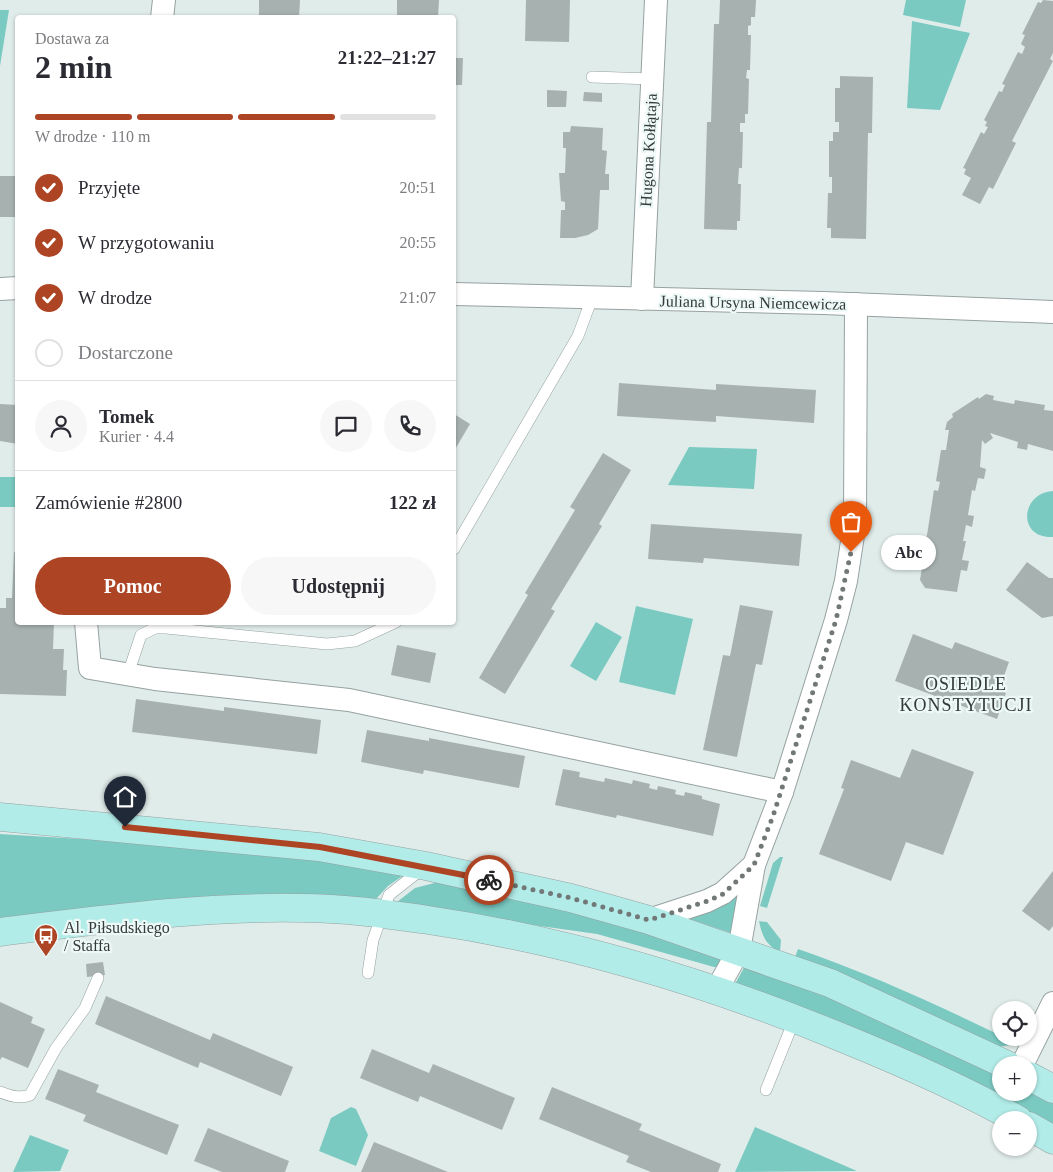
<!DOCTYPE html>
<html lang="pl">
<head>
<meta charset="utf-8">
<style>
  :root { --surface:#fff; --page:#f7f7f7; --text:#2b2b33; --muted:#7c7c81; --line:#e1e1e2; --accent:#ad4525 }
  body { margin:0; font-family:Georgia,serif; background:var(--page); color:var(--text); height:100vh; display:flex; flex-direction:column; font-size:19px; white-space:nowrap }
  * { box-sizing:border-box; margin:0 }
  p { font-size:16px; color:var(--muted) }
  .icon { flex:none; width:28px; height:28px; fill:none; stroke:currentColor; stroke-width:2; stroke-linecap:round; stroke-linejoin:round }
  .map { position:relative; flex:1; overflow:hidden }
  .sheet { position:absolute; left:15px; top:15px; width:441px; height:610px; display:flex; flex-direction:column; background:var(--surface); border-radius:5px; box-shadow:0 1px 4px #0004 }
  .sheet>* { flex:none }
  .tools { position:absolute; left:992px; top:1001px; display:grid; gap:10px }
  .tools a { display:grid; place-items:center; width:45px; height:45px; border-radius:50%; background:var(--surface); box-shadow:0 1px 4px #0004; font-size:25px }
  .pin { position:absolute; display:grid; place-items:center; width:42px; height:42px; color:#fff; margin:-51px -21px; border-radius:50% 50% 50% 0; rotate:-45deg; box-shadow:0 0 5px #0007 }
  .pin .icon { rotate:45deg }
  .courier { position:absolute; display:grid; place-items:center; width:50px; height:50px; margin:-25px; border:4px solid #ad4525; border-radius:50%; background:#fff; color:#222; box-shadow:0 1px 6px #0007 }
  .bubble { position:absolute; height:35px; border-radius:18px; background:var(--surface); box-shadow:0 1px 4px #0004; font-size:16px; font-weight:800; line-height:35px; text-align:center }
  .headline em { font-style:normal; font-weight:800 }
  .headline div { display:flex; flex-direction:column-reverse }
  .headline { display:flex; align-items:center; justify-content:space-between; height:85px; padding:0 20px }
  h1 { font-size:32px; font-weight:800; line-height:38px }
  .bar { display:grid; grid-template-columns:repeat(4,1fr); gap:8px 5px; align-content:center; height:60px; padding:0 20px }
  .bar i { height:6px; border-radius:4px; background:var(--line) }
  .bar .current { background:var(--accent) }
  .bar p { grid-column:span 4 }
  .line { display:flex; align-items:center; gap:12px; padding:0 20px; border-top:1px solid var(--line) }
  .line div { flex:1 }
  .round { display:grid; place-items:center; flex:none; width:52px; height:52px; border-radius:26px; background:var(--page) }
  ol { padding:0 20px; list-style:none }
  li { display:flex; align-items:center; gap:15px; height:55px }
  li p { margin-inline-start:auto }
  li .icon { padding:5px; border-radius:50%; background:var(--accent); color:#fff; stroke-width:4 }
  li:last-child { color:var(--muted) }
  li i { width:28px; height:28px; border:2px solid var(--line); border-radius:50% }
  .cta { display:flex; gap:10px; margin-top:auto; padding:10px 20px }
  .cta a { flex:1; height:58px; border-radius:30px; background:var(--accent); color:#fff; font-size:20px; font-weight:800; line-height:58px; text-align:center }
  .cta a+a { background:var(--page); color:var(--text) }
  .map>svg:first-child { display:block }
</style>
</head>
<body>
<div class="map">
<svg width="1053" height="1172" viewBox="0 0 1053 1172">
  <rect width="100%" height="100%" fill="#e0ecea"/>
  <g fill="#7acac2">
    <polygon points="906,0 966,0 960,27 903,15"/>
    <polygon points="0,10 9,10 0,66"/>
    <polygon points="912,21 970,33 940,110 907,108"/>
    <polygon points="689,447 757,449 754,489 668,485"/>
    <rect x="0" y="477" width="17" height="30"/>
    <path d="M1053,491V537C1017,539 1020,493 1053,491Z"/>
    <polygon points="636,606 693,619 675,695 619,682"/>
    <polygon points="596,622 622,637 596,681 570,666"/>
    <polygon points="0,834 146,843 287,855 404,875 388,886 375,900 0,921"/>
    <polygon points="780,857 783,857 767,908 760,906 773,863"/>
    <polygon points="442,881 544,903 726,957 720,967 714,967 597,934 490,919 397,902 415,888"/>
    <path d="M744,883L734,934L689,919C716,910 726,906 744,883Z"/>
    <path d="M759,921L767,922L781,940L780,952C766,945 762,936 759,921Z"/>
    <path d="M798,949C874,975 948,1010 1018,1044L997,1047L795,957Z"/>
    <polygon points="745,966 837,1000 1001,1076 1001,1092 1029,1092 1029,1090 1053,1103 1053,1126 735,984"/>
    <polygon points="351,1107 356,1109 368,1135 356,1166 319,1151 331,1118"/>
    <polygon points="755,1127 857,1171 735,1172"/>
    <polygon points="30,1135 69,1150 60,1171 13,1172"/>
  </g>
  <g fill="#a7b2b0">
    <polygon points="259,0 300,0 299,18 259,18"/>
    <polygon points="397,0 439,0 438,18 397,18"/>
    <polygon points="526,0 570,0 569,42 525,41"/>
    <polygon points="720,0 756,0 755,17 751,17 751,25 748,26 748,35 751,35 750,70 747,70 746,78 749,79 748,114 745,114 745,123 740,123 740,132 743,132 742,168 739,168 738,184 741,184 740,221 737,221 737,230 704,229 707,122 711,122 714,24 719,24"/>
    <polygon points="1043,0 1053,1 1053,53 1050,59 1053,61 1012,141 1016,143 993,189 989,187 980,204 962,195 971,178 964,174 966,169 963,168 981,132 984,134 988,127 985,126 987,122 984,120 999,91 1002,92 1005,85 1002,84 1018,52 1022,54 1025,47 1021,44 1025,35 1022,34 1038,2 1041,3"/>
    <polygon points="454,58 463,58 462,85 454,85"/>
    <polygon points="840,76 873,77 872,133 868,133 866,239 831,238 831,228 827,228 828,193 832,193 832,177 829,177 829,141 833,141 833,132 839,132 839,122 835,122 835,88 840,88"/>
    <polygon points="547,90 567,91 566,107 547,107"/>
    <polygon points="584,92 602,93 602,102 583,101"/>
    <polygon points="571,126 603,128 602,150 607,151 605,174 609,174 609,190 600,190 598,229 588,235 575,238 560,238 561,210 565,210 565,202 561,201 559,173 565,173 566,148 563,148 563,132 570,132"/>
    <rect x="0" y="176" width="18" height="41"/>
    <polygon points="619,383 716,390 716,384 816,390 814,423 716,416 716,422 617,416"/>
    <polygon points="986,394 994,396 993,400 1014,404 1015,400 1045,405 1044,410 1053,411 1053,451 1028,444 1027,450 1017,448 1018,442 990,433 993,438 985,444 982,440 980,467 986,469 984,479 978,478 975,491 972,490 968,515 974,516 972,527 966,525 963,541 966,541 962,560 969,561 967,571 961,570 957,592 925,588 920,580 934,490 938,491 940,482 936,481 941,450 946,450 949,430 945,430 947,422 953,417 952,414 978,397 979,399"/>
    <polygon points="0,404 18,405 18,444 0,441"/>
    <polygon points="454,414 470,424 454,451"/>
    <polygon points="603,453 631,470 599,524 602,526 551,609 555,611 505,694 479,678 528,595 525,593 575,510 570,507"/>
    <polygon points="651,524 802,534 799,566 704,558 703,563 648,559"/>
    <polygon points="14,552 18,552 18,622 54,622 53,649 64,649 63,670 67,670 66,696 0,694 0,608 6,608 6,598 12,598"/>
    <polygon points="1027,562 1049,578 1053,578 1053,616 1042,618 1006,590"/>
    <polygon points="740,605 773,611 762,665 756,664 737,757 703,750 723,655 730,656"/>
    <polygon points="913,634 952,649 955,642 1009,662 999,690 1006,693 997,719 895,681"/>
    <polygon points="397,645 436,653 430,683 391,675"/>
    <polygon points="136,699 224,711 224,707 321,720 317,754 132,732"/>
    <polygon points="367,730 429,741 429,738 525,756 519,788 424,770 423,774 361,762"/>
    <polygon points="912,749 974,772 943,855 906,842 891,881 819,854 844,789 841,788 851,760 900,778"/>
    <polygon points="563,769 580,772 579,777 604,782 605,778 632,784 633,780 650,784 649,788 657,790 658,786 676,790 675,794 684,796 685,792 702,796 702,799 720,804 713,836 617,815 616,818 555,805"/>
    <polygon points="1053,871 1053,926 1049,931 1022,911"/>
    <polygon points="103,962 105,975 87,977 86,964"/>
    <polygon points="106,996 210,1040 213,1033 293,1067 281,1096 200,1062 198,1068 95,1024"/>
    <polygon points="0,1002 33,1017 31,1023 45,1029 28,1068 2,1057 0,1060"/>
    <polygon points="372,1049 429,1073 433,1064 515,1098 502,1130 420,1096 418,1102 360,1078"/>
    <polygon points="58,1069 99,1085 96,1092 179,1125 167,1155 83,1121 86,1115 45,1099"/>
    <polygon points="552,1087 642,1124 639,1130 721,1164 718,1172 651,1172 626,1162 629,1156 539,1119"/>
    <polygon points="208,1128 289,1161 285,1172 222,1172 194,1161"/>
    <polygon points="374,1142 448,1172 361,1172"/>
  </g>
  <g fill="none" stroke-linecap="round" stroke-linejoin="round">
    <g stroke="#96a1a0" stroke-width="12">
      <g id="lane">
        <polyline points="592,77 652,79"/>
        <polyline points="454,549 578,336 592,298"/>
        <polyline points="128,674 141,635 155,628 166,628 327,644 355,641 396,622"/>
        <polyline points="368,973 373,940 389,895 422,869"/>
        <polyline points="766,1090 795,1018"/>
        <path d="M0,1092C11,1096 19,1099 30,1095L56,1048L85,1008L98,978"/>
      </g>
    </g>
    <g stroke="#96a1a0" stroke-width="24">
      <g id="street">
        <polyline points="162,18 164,0"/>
        <polyline points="0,289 18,288"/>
        <polyline points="454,294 823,303 1053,312"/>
        <polyline points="642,299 656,0"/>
        <polyline points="86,622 90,668 155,679 349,700 782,792"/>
        <polyline points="649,920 707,901 723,893 754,865"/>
        <polyline points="716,991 739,950 754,865 782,792 836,620 846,581 855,522 856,304"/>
        <polyline points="1022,1065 1053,1003"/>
      </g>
    </g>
    <g stroke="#96a1a0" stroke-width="29">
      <g id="secondary">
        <polyline points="0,817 319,847 426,866 571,898 649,920 830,983 1007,1065"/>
        <path d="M0,932C100,920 200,906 301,908C344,908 386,914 428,920C571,941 712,984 845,1039C904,1063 963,1089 1018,1120"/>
        <polyline points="1029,1076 1053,1089"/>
        <polyline points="1029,1126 1053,1140"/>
      </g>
    </g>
    <use href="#lane" stroke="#fff" stroke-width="11"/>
    <use href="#street" stroke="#fff" stroke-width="22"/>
    <use href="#secondary" stroke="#b2ece9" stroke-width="28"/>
  </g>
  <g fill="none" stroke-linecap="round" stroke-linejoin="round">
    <polyline stroke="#717877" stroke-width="5" stroke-dasharray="0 9" points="489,880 571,898 649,920 708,901 723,894 754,865 773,816 836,620 851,552"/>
    <polyline stroke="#ad4525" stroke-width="6" points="125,827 320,847 489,880"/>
  </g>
  <defs>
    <g id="bus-pin" transform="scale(1.25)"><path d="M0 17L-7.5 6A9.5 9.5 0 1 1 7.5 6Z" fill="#ad4525" stroke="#edf9f7"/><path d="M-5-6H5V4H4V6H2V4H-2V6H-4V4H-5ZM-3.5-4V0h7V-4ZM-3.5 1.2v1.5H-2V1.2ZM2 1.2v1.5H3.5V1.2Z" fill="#fff"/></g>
  </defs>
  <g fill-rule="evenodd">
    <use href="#bus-pin" x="46" y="936"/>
  </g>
  <g text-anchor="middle" stroke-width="4.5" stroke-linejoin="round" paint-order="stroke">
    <g font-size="16" fill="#353939" stroke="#edf9f7">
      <text transform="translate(648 150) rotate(-87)" y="6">Hugona Kołłątaja</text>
      <text transform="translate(753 302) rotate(1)" y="6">Juliana Ursyna Niemcewicza</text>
    </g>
    <g font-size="16" fill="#353939" stroke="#edf9f7" text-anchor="start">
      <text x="64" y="933">Al. Piłsudskiego<tspan x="64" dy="18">/ Staffa</tspan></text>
    </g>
    <g font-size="18" letter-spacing="1" fill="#353939" stroke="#edf9f7">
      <text x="966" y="690">OSIEDLE<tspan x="966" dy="21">KONSTYTUCJI</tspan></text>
    </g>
  </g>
</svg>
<div class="tools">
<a><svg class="icon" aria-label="locate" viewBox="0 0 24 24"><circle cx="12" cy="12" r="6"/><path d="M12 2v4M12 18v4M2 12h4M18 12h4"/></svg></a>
<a>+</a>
<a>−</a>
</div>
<div class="pin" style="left:851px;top:552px;background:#ea580c"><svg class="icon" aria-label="bag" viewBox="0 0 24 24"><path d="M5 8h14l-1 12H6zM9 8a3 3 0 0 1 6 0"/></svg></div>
<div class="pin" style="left:125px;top:827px;background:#1f2937"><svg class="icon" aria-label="home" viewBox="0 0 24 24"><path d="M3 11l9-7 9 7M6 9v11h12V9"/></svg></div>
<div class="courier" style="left:489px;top:880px"><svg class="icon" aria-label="bike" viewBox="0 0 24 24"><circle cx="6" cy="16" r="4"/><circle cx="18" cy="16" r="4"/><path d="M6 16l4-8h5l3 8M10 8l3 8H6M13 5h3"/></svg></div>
<div class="bubble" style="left:881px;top:535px;width:55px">Abc</div>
<section class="sheet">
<div class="headline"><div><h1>2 min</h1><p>Dostawa za</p></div><em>21:22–21:27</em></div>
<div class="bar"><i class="current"></i><i class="current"></i><i class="current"></i><i></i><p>W drodze · 110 m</p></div>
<ol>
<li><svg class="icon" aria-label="check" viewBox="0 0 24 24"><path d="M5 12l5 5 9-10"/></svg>Przyjęte<p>20:51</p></li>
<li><svg class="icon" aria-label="check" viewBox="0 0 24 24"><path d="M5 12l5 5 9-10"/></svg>W przygotowaniu<p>20:55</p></li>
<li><svg class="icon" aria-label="check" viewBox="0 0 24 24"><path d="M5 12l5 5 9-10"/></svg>W drodze<p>21:07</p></li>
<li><i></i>Dostarczone</li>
</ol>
<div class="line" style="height:90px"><a class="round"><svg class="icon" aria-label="person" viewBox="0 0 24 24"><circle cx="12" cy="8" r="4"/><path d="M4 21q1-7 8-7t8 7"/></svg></a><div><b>Tomek</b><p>Kurier · 4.4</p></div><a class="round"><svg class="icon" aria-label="chat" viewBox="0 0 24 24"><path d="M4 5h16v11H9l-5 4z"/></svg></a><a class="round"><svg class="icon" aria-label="phone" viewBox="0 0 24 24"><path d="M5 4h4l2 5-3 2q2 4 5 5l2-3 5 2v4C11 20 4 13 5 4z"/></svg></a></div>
<div class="line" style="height:65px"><div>Zamówienie #2800</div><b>122 zł</b></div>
<div class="cta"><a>Pomoc</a><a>Udostępnij</a></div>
</section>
</div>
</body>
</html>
